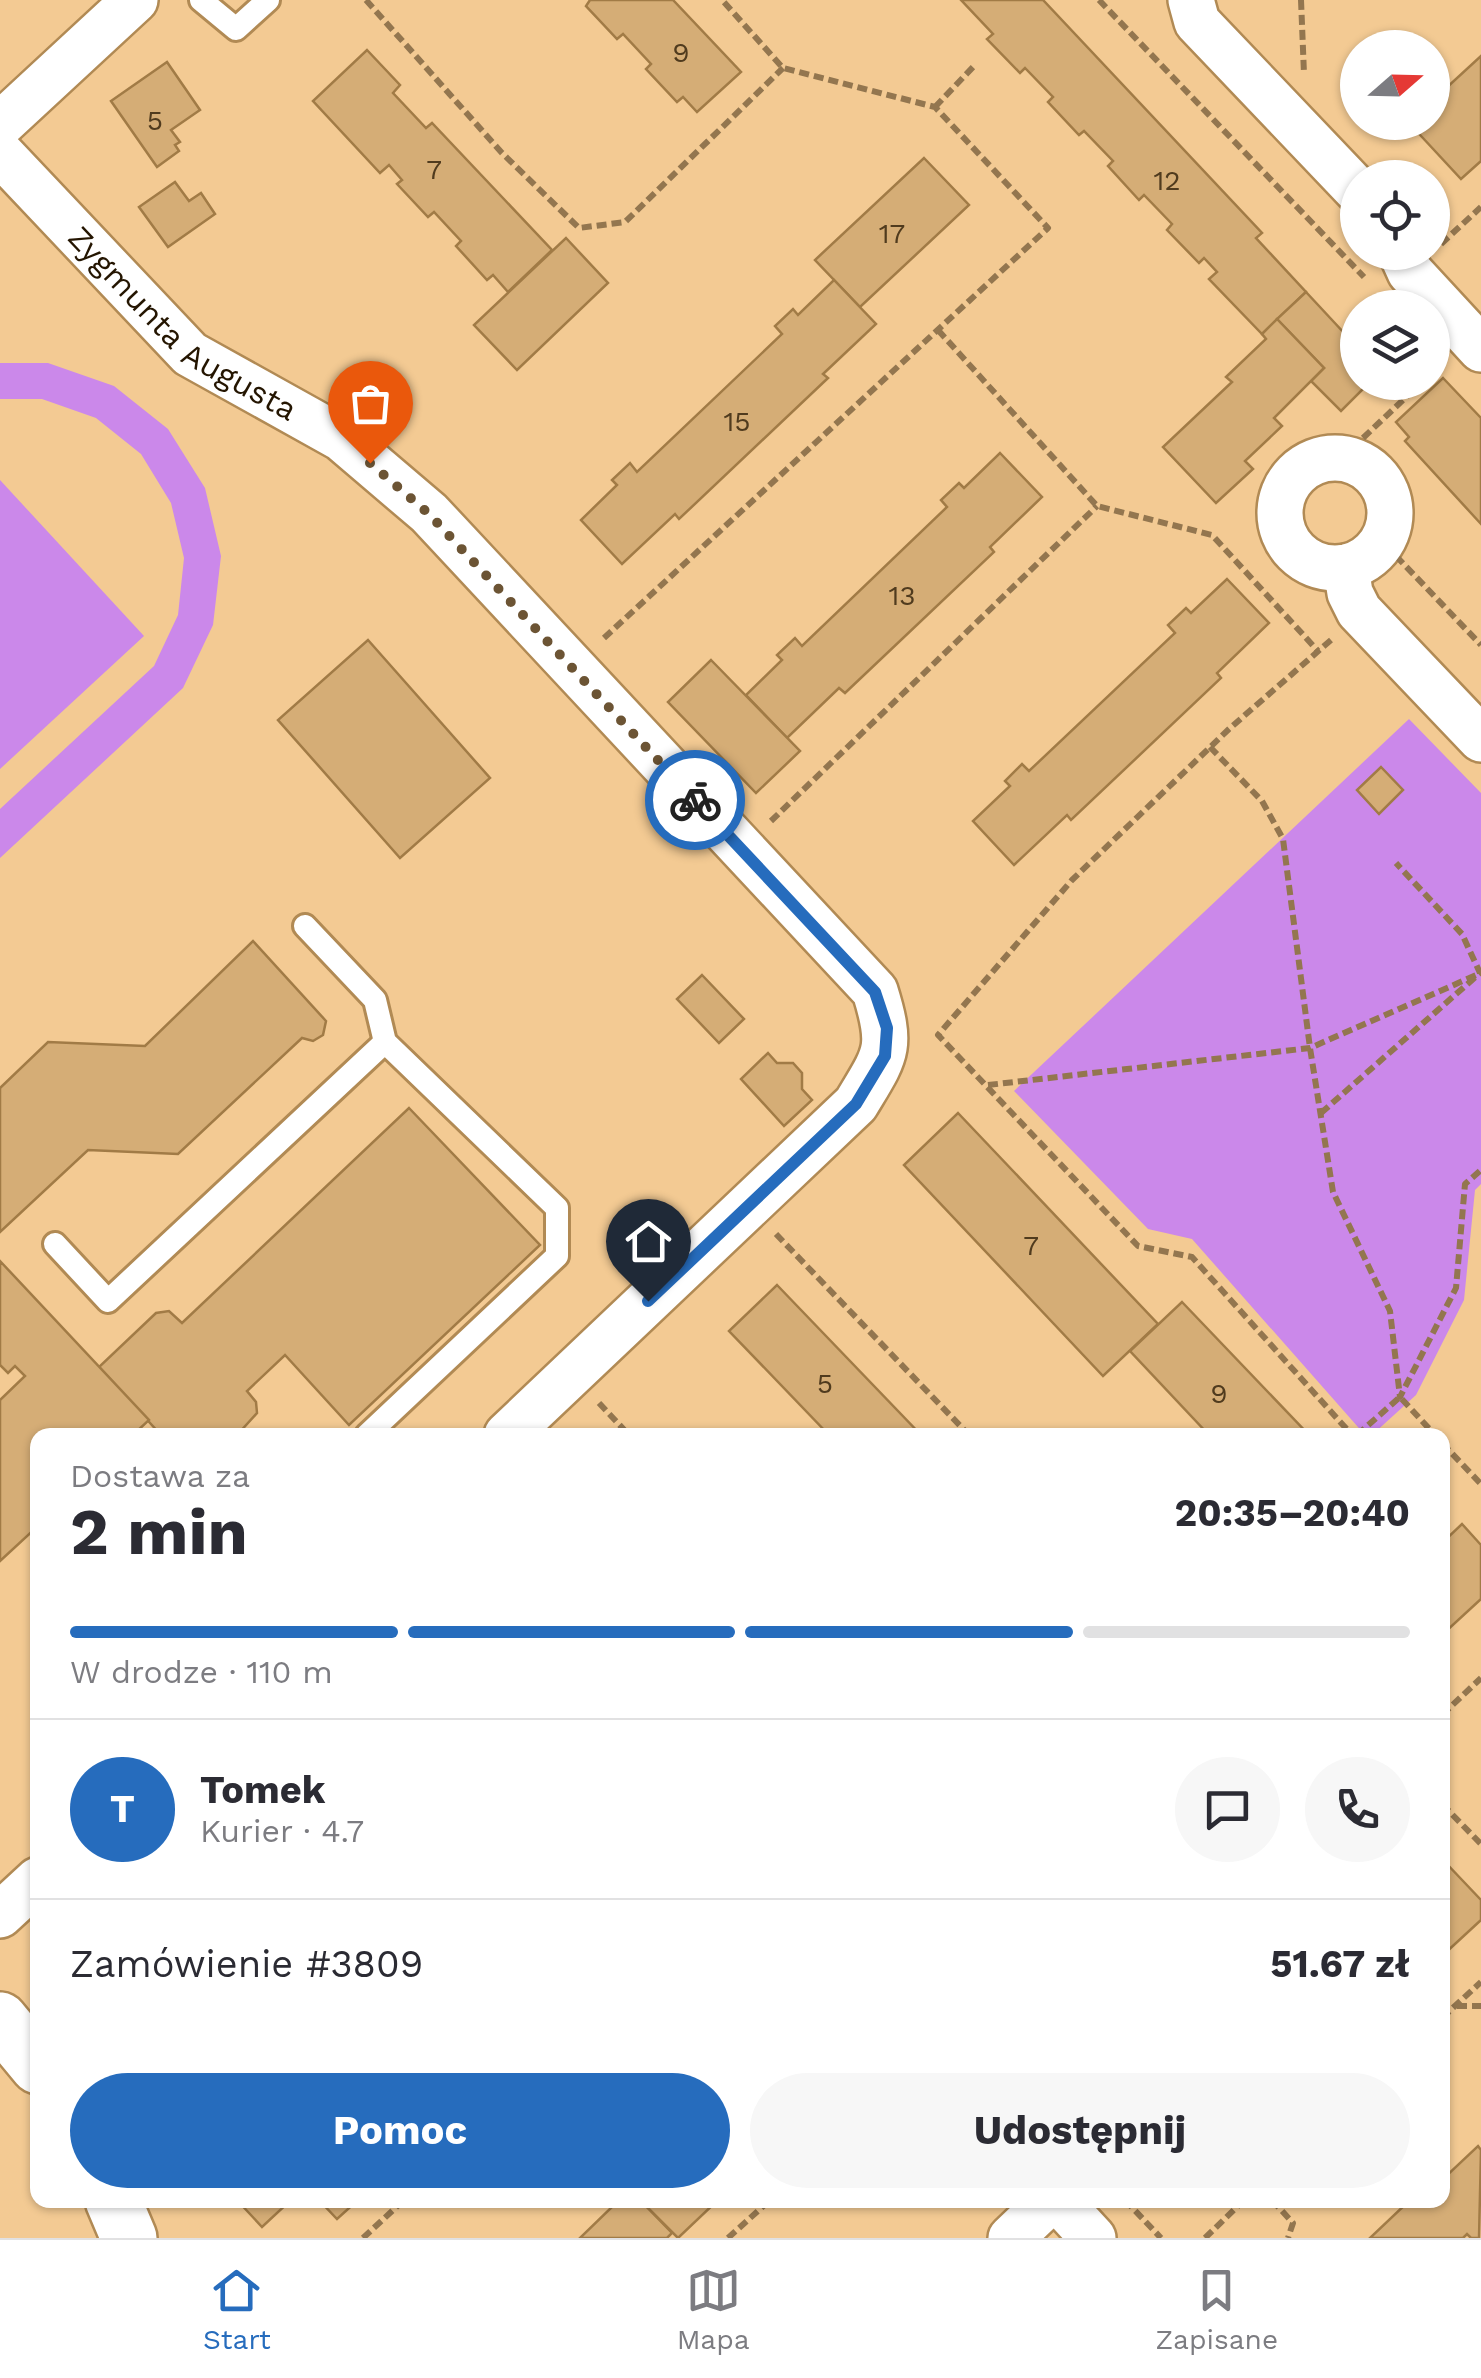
<!DOCTYPE html>
<html lang="pl">
<head>
<meta charset="utf-8">
<style>
  :root { --surface:#fff; --page:#f7f7f7; --text:#2b2b33; --muted:#7c7c81; --line:#e1e1e2; --accent:#266cbd }
  body { margin:0; font-family:"Work Sans",sans-serif; background:var(--page); color:var(--text); height:100vh; display:flex; flex-direction:column; font-size:38px; white-space:nowrap }
  * { box-sizing:border-box; margin:0 }
  p { font-size:32px; color:var(--muted) }
  .icon { flex:none; width:55px; height:55px; fill:none; stroke:currentColor; stroke-width:2; stroke-linecap:round; stroke-linejoin:round }
  .map { position:relative; flex:1; overflow:hidden }
  .sheet { position:absolute; left:30px; top:1428px; width:1420px; height:780px; display:flex; flex-direction:column; background:var(--surface); border-radius:20px; box-shadow:0 2px 8px #0004 }
  .sheet>* { flex:none }
  .needle { width:65px; rotate:70deg }
  .tools { position:absolute; left:1340px; top:30px; display:grid; gap:20px }
  .tools a { display:grid; place-items:center; width:110px; height:110px; border-radius:50%; background:var(--surface); box-shadow:0 2px 8px #0004; font-size:50px }
  .pin { position:absolute; display:grid; place-items:center; width:85px; height:85px; color:#fff; margin:-102px -42px; border-radius:50% 50% 50% 0; rotate:-45deg; box-shadow:0 0 10px #0007 }
  .pin .icon { rotate:45deg }
  .courier { position:absolute; display:grid; place-items:center; width:100px; height:100px; margin:-50px; border:8px solid #266cbd; border-radius:50%; background:#fff; color:#222; box-shadow:0 2px 12px #0007 }
  .summary em { font-style:normal; font-weight:700 }
  .summary div { display:flex; flex-direction:column-reverse }
  .summary { display:flex; align-items:center; justify-content:space-between; height:170px; padding:0 40px }
  h1 { font-size:65px; font-weight:700; line-height:75px }
  .bar { display:grid; grid-template-columns:repeat(4,1fr); gap:15px 10px; align-content:center; height:120px; padding:0 40px }
  .bar i { height:12px; border-radius:8px; background:var(--line) }
  .bar .selected { background:var(--accent) }
  .bar p { grid-column:span 4 }
  .line { display:flex; align-items:center; gap:25px; padding:0 40px; border-top:2px solid var(--line) }
  .line div { flex:1 }
  .round { display:grid; place-items:center; flex:none; width:105px; height:105px; border-radius:52px; background:var(--page) }
  .cta { display:flex; gap:20px; margin-top:auto; padding:20px 40px }
  .cta a { flex:1; height:115px; border-radius:60px; background:var(--accent); color:#fff; font-size:40px; font-weight:700; line-height:115px; text-align:center }
  .cta a+a { background:var(--page); color:var(--text) }
  .tabs { display:flex; justify-content:space-around; align-items:center; height:140px; border-top:2px solid var(--line); background:var(--surface); font-size:28px; color:var(--muted) }
  .tabs a { display:grid; justify-items:center; gap:5px }
  .tabs .selected { color:var(--accent) }
  .map>svg:first-child { display:block }
</style>
</head>
<body>
<div class="map">
<svg width="1481" height="2238" viewBox="0 0 1481 2238">
  <rect width="100%" height="100%" fill="#f3ca93"/>
  <g fill="#cb88ea">
    <polygon points="0,363 48,363 114,386 168,429 205,488 221,556 213,625 183,688 0,858 0,809 154,666 178,615 184,558 171,503 141,454 96,418 42,399 0,399"/>
    <polygon points="0,480 144,636 0,769"/>
    <polygon points="1409,719 1481,793 1481,1184 1475,1190 1464,1300 1416,1395 1372,1435 1365,1435 1192,1239 1148,1229 1014,1091"/>
  </g>
  <g fill="#d5ad76" stroke="#a17b46" stroke-width="2.5">
    <polygon points="590,0 673,0 741,72 697,112 683,97 677,102 646,69 651,64 623,34 617,39 586,6"/>
    <polygon points="961,0 1043,0 1262,233 1256,238 1306,292 1262,334 1209,279 1217,272 1204,258 1199,263 1167,230 1172,224 1144,195 1139,200 1108,166 1113,161 1084,131 1079,135 1048,102 1053,97 1025,68 1020,73 987,39 993,34"/>
    <polygon points="367,50 400,85 393,93 426,128 432,123 552,250 508,292 493,275 487,280 456,246 461,241 434,212 428,217 397,184 402,180 389,165 380,173 313,101"/>
    <polygon points="1481,56 1481,161 1461,179 1409,123 1432,122 1432,101"/>
    <polygon points="167,62 200,110 171,130 180,142 175,145 179,151 157,167 111,101"/>
    <polygon points="924,158 969,205 860,307 815,260"/>
    <polygon points="175,182 189,201 201,193 215,214 168,247 139,207"/>
    <polygon points="566,238 608,283 517,370 474,325"/>
    <polygon points="834,280 876,324 823,374 828,378 679,519 675,514 622,564 581,520 617,485 612,480 630,463 637,472 782,334 775,326 793,309 798,315"/>
    <polygon points="1306,292 1358,348 1358,382 1370,382 1341,411 1311,381 1324,368 1277,319"/>
    <polygon points="1277,319 1324,368 1274,418 1282,426 1245,461 1253,469 1216,503 1163,447 1232,382 1226,377 1266,339 1262,334"/>
    <polygon points="1443,378 1481,418 1481,524 1405,441 1409,437 1396,422"/>
    <polygon points="1000,453 1042,497 990,547 994,552 845,693 839,688 787,738 746,695 782,660 777,655 795,638 802,646 947,507 941,500 959,483 964,488"/>
    <polygon points="1227,579 1269,623 1217,673 1221,678 1071,820 1067,815 1014,865 973,821 1010,786 1005,781 1022,764 1029,771 1175,633 1168,625 1186,608 1191,613"/>
    <polygon points="368,640 490,778 400,858 278,720"/>
    <polygon points="711,660 800,751 756,793 668,702"/>
    <polygon points="1381,767 1403,790 1379,814 1357,790"/>
    <polygon points="253,941 326,1021 323,1035 313,1041 302,1038 178,1154 88,1150 0,1232 0,1088 48,1042 145,1046"/>
    <polygon points="702,975 744,1019 719,1043 677,999"/>
    <polygon points="768,1053 777,1063 793,1063 802,1073 802,1089 812,1100 784,1126 741,1079"/>
    <polygon points="409,1108 540,1245 349,1425 285,1355 247,1391 256,1402 257,1413 237,1435 161,1435 99,1367 156,1313 169,1311 182,1323"/>
    <polygon points="958,1113 1158,1324 1103,1376 904,1165"/>
    <polygon points="0,1261 149,1420 133,1435 38,1435 38,1526 0,1561 0,1400 25,1376 15,1366 8,1373 0,1365"/>
    <polygon points="777,1285 921,1435 829,1435 729,1331"/>
    <polygon points="1182,1302 1309,1435 1209,1435 1130,1351"/>
    <polygon points="1462,1524 1481,1545 1481,1599 1442,1635 1442,1552 1448,1546 1444,1541"/>
    <polygon points="1445,1862 1481,1900 1481,1920 1442,1956"/>
    <polygon points="1478,2146 1481,2150 1479,2238 1471,2238 1467,2234 1463,2238 1370,2238 1410,2200 1442,2200 1442,2188 1448,2183 1444,2178"/>
    <polygon points="237,2200 291,2200 262,2227"/>
    <polygon points="319,2200 358,2200 337,2219"/>
    <polygon points="609,2200 640,2200 672,2233 667,2238 580,2238 612,2207 607,2202"/>
    <polygon points="640,2200 718,2200 678,2238"/>
  </g>
  <g fill="none" stroke-linecap="round" stroke-linejoin="round">
    <g stroke="#b18a54" stroke-width="28">
      <g id="service">
        <polyline points="201,0 236,29 268,0"/>
        <polyline points="305,926 375,1000 385,1042 557,1208 557,1256 367,1435"/>
        <polyline points="55,1244 108,1301 385,1042"/>
      </g>
    </g>
    <g stroke="#b18a54" stroke-width="50">
      <g id="minor">
        <polyline points="1191,0 1197,22 1358,191"/>
        <polyline points="0,125 135,0"/>
        <path id="s1" d="M0,153L190,354L341,438L429,513L875,991C893,1049 886,1054 856,1104L507,1435"/>
        <polyline points="1401,252 1410,272 1481,349"/>
        <circle cx="1335" cy="513" r="55"/>
        <polyline points="1346,567 1350,593 1359,611 1481,739"/>
        <polyline points="0,1915 38,1880"/>
        <polyline points="1058,2200 1093,2238"/>
        <polyline points="1011,2238 1051,2200"/>
      </g>
    </g>
    <g stroke="#b18a54" stroke-width="60">
      <g id="tertiary">
        <polyline points="0,2020 38,2066"/>
        <polyline points="113,2200 129,2238"/>
      </g>
    </g>
    <g stroke="#93764f" stroke-width="6" stroke-dasharray="10 5" stroke-linecap="butt">
      <polyline points="366,0 502,153 579,228 625,222 783,68"/>
      <polyline points="1099,0 1364,277"/>
      <polyline points="1301,0 1304,74"/>
      <polyline points="935,107 975,65"/>
      <polyline points="1441,244 1481,207"/>
      <polyline points="938,330 1097,506 1212,535 1318,651"/>
      <polyline points="1363,438 1422,382"/>
      <polyline points="1396,556 1481,645"/>
      <polyline points="604,638 1048,228 935,107 783,68 722,0"/>
      <polyline points="1331,640 1229,729 1072,880 938,1035 1138,1246 1192,1257 1352,1435"/>
      <polyline points="1210,747 1262,801 1283,839 1310,1048 1333,1192 1390,1311 1400,1397 1456,1288 1465,1184 1481,1170"/>
      <polyline points="771,821 1097,506"/>
      <polyline points="988,1085 1310,1048 1481,973"/>
      <polyline points="1321,1113 1480,973 1462,934 1396,863"/>
      <polyline points="776,1234 969,1435"/>
      <polyline points="599,1403 629,1435"/>
      <polyline points="1357,1435 1400,1397 1435,1435"/>
      <polyline points="1442,1443 1481,1484"/>
      <polyline points="1442,1715 1481,1678"/>
      <polyline points="1442,1804 1481,1844"/>
      <polyline points="1457,2006 1481,2006"/>
      <polyline points="1442,2018 1481,1982"/>
      <polyline points="1125,2200 1161,2238"/>
      <polyline points="1272,2200 1293,2223 1288,2238"/>
      <polyline points="363,2238 404,2200"/>
      <polyline points="728,2238 770,2200"/>
      <polyline points="1205,2238 1244,2200"/>
    </g>
    <use href="#service" stroke="#fff" stroke-width="22"/>
    <use href="#minor" stroke="#fff" stroke-width="45"/>
    <use href="#tertiary" stroke="#fff" stroke-width="55"/>
  </g>
  <g fill="none" stroke-linecap="round" stroke-linejoin="round">
    <polyline stroke="#6c5434" stroke-width="10" stroke-dasharray="0 18" points="370,463 429,514 695,800"/>
    <polyline stroke="#266cbd" stroke-width="12" points="648,1301 856,1104 885,1056 887,1028 875,992 695,800"/>
  </g>
  <g text-anchor="middle" stroke-width="10" stroke-linejoin="round" paint-order="stroke">
    <g font-size="28" fill="#503b1e">
      <text x="681" y="62">9</text>
      <text x="155" y="130">5</text>
      <text x="434" y="179">7</text>
      <text x="1167" y="190">12</text>
      <text x="892" y="243">17</text>
      <text x="737" y="431">15</text>
      <text x="902" y="605">13</text>
      <text x="1031" y="1255">7</text>
      <text x="825" y="1393">5</text>
      <text x="1219" y="1403">9</text>
    </g>
    <g font-size="32" fill="#241501" stroke="#f3ca93">
      <text dy="11" stroke="none"><textPath href="#s1" startOffset="252">Zygmunta Augusta</textPath></text>
    </g>
  </g>
</svg>
<div class="tools">
<a><svg class="needle" viewBox="-14 -14 28 28"><path d="M0-13l5 13h-10z" fill="#e53935"/><path d="M0 13l5-13h-10z" fill="#7c7c81"/></svg></a>
<a><svg class="icon" aria-label="locate" viewBox="0 0 24 24"><circle cx="12" cy="12" r="6"/><path d="M12 2v4M12 18v4M2 12h4M18 12h4"/></svg></a>
<a><svg class="icon" aria-label="layers" viewBox="0 0 24 24"><path d="M12 4l9 5-9 5-9-5zM3 14l9 5 9-5"/></svg></a>
</div>
<div class="pin" style="left:370px;top:463px;background:#ea580c"><svg class="icon" aria-label="bag" viewBox="0 0 24 24"><path d="M5 8h14l-1 12H6zM9 8a3 3 0 0 1 6 0"/></svg></div>
<div class="pin" style="left:648px;top:1301px;background:#1f2937"><svg class="icon" aria-label="home" viewBox="0 0 24 24"><path d="M3 11l9-7 9 7M6 9v11h12V9"/></svg></div>
<div class="courier" style="left:695px;top:800px"><svg class="icon" aria-label="bike" viewBox="0 0 24 24"><circle cx="6" cy="16" r="4"/><circle cx="18" cy="16" r="4"/><path d="M6 16l4-8h5l3 8M10 8l3 8H6M13 5h3"/></svg></div>
<section class="sheet">
<div class="summary"><div><h1>2 min</h1><p>Dostawa za</p></div><em>20:35–20:40</em></div>
<div class="bar"><i class="selected"></i><i class="selected"></i><i class="selected"></i><i></i><p>W drodze · 110 m</p></div>
<div class="line" style="height:180px"><b class="round" style="background:var(--accent);color:#fff">T</b><div><b>Tomek</b><p>Kurier · 4.7</p></div><a class="round"><svg class="icon" aria-label="chat" viewBox="0 0 24 24"><path d="M4 5h16v11H9l-5 4z"/></svg></a><a class="round"><svg class="icon" aria-label="phone" viewBox="0 0 24 24"><path d="M5 4h4l2 5-3 2q2 4 5 5l2-3 5 2v4C11 20 4 13 5 4z"/></svg></a></div>
<div class="line" style="height:130px"><div>Zamówienie #3809</div><b>51.67 zł</b></div>
<div class="cta"><a>Pomoc</a><a>Udostępnij</a></div>
</section>
</div>
<nav class="tabs">
<a class="selected"><svg class="icon" aria-label="home" viewBox="0 0 24 24"><path d="M3 11l9-7 9 7M6 9v11h12V9"/></svg>Start</a>
<a><svg class="icon" aria-label="map" viewBox="0 0 24 24"><path d="M3 6l6-2 6 2 6-2v14l-6 2-6-2-6 2zM9 4v14M15 6v14"/></svg>Mapa</a>
<a><svg class="icon" aria-label="saved" viewBox="0 0 24 24"><path d="M7 4h10v16l-5-4-5 4z"/></svg>Zapisane</a>
</nav>
</body>
</html>
